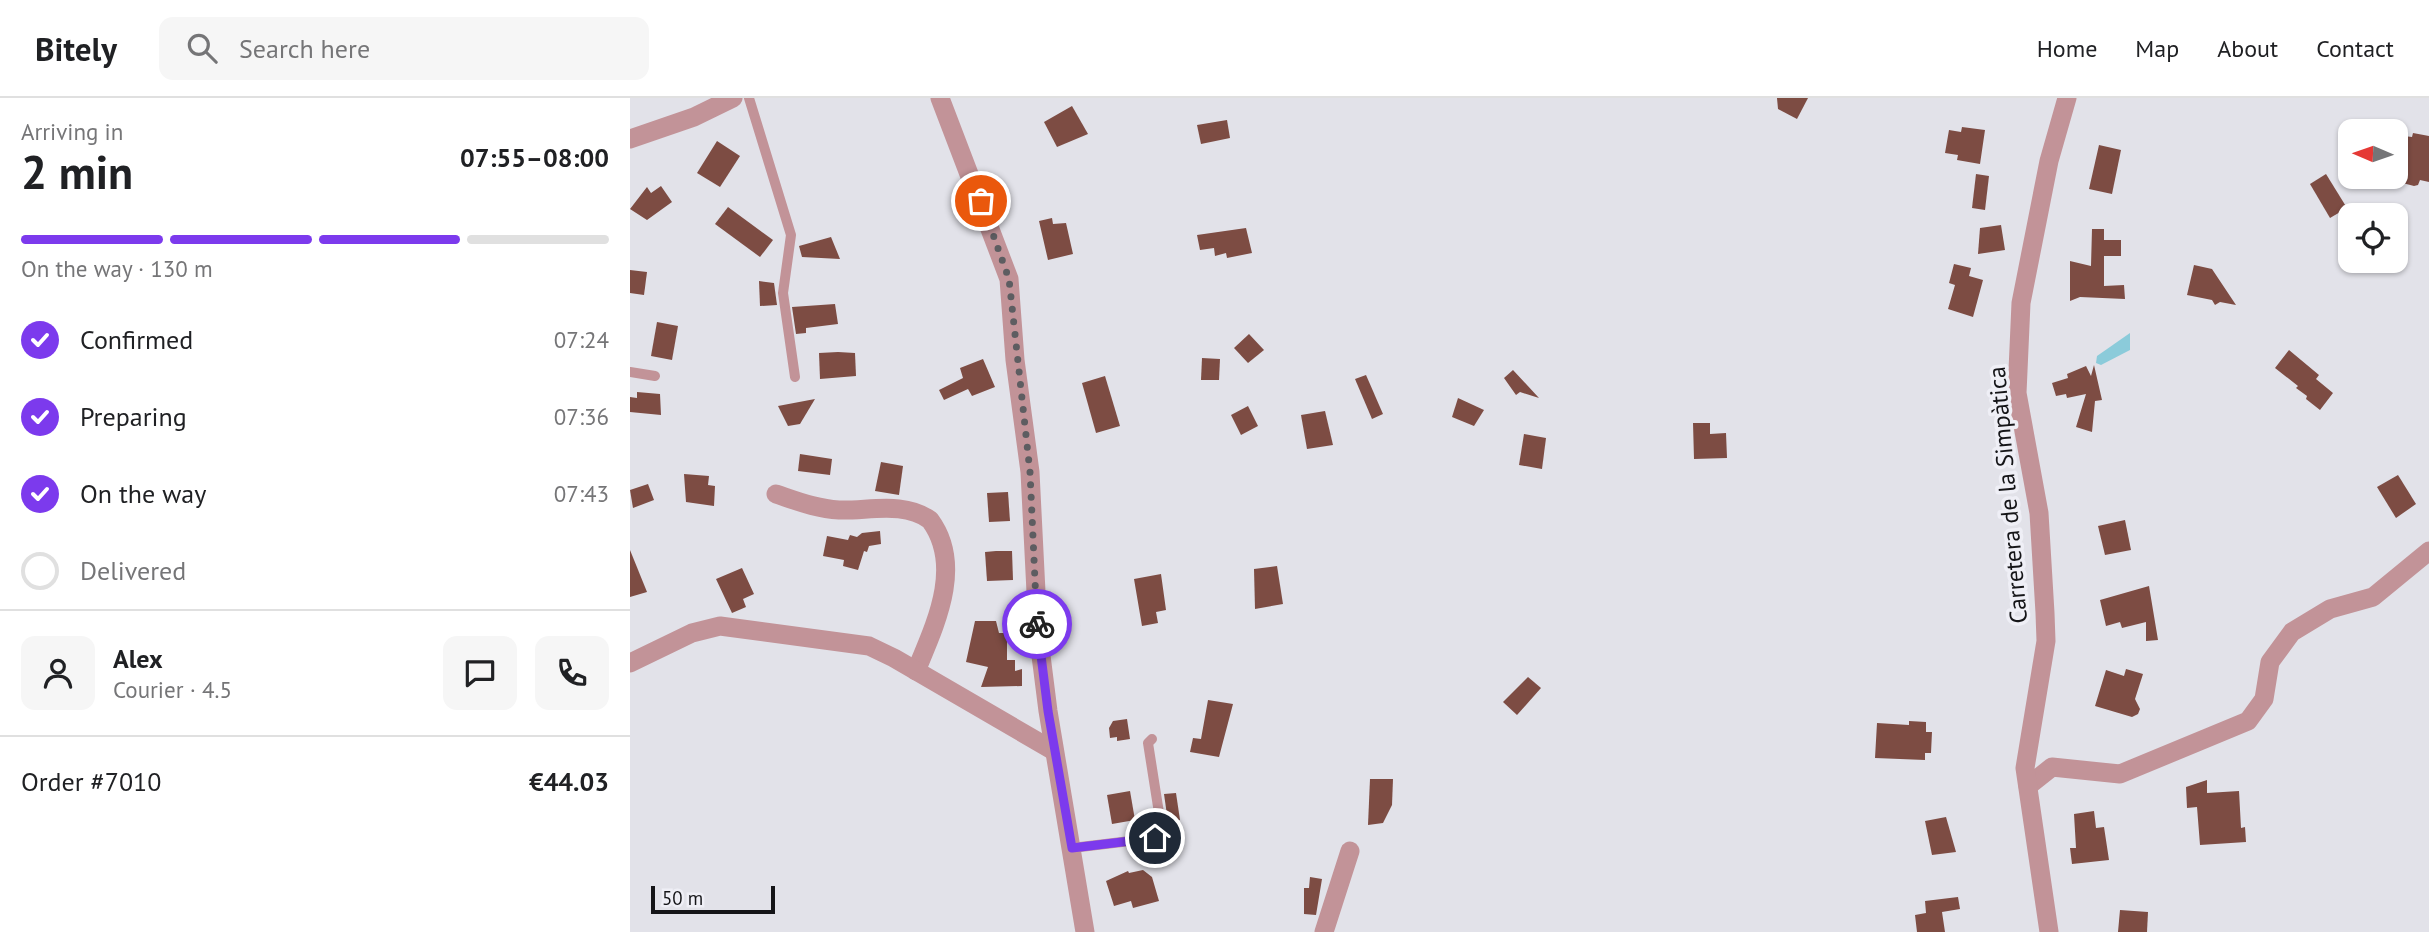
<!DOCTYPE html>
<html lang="en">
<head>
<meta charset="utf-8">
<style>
  :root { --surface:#fff; --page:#f6f6f6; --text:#202124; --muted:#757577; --line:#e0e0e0; --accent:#7c3aed }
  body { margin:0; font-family:"PT Sans",sans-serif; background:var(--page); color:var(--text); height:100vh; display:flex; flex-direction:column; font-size:26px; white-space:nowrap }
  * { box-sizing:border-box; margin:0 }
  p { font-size:23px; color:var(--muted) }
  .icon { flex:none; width:38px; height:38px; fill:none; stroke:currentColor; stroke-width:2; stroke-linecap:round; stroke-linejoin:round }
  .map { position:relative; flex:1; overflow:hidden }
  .details { display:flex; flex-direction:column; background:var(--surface); width:630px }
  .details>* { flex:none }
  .needle { width:46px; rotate:272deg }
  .buttons { position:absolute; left:1708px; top:21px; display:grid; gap:14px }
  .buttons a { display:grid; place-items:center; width:70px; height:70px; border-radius:14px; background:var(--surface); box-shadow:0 2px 5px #0004; font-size:35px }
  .scale { position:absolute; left:21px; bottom:18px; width:124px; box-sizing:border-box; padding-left:7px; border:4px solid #151518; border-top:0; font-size:19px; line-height:24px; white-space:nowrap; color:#151518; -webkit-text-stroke:5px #efeff6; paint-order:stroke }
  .pin { position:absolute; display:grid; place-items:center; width:60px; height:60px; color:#fff; margin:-30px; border:4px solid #fff; border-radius:50%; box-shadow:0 2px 7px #0007 }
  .courier { position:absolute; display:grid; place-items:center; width:70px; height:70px; margin:-35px; border:5px solid #7c3aed; border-radius:50%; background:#fff; color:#222; box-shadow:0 2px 9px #0007 }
  .headline em { font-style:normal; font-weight:600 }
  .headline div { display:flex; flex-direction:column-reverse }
  .headline { display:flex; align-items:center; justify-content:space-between; height:119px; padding:0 21px }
  h1 { font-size:46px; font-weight:600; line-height:52px }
  .bar { display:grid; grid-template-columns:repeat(4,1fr); gap:10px 7px; align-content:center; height:84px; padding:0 21px }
  .bar i { height:9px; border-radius:5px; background:var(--line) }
  .bar .current { background:var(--accent) }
  .bar p { grid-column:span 4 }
  .line { display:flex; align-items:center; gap:18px; padding:0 21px; border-top:2px solid var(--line) }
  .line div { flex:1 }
  .round { display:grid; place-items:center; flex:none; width:74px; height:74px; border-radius:14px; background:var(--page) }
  ol { padding:0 21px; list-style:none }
  li { display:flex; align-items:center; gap:21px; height:77px }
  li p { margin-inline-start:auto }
  li .icon { padding:7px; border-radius:50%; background:var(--accent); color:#fff; stroke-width:4 }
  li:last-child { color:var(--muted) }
  li i { width:38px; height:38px; border:4px solid var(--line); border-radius:50% }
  header { display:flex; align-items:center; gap:42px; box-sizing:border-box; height:98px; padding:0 35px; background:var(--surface); border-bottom:2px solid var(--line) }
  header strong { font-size:33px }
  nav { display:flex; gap:38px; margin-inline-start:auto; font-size:24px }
  .search { width:490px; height:63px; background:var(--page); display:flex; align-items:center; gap:18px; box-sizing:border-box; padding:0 24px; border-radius:14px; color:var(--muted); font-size:26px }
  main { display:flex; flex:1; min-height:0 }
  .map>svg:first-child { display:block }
</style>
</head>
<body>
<header>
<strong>Bitely</strong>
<div class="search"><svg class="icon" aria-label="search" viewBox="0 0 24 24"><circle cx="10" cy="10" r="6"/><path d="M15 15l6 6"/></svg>Search here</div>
<nav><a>Home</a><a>Map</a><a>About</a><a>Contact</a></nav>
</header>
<main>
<section class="details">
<div class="headline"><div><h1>2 min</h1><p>Arriving in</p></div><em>07:55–08:00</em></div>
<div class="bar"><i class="current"></i><i class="current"></i><i class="current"></i><i></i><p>On the way · 130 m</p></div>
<ol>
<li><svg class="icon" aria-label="check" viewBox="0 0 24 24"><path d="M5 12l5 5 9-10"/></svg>Confirmed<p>07:24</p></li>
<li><svg class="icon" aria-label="check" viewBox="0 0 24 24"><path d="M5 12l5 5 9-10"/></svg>Preparing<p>07:36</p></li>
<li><svg class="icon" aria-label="check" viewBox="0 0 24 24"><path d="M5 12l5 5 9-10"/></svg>On the way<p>07:43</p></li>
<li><i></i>Delivered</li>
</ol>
<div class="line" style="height:126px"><a class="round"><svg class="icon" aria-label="person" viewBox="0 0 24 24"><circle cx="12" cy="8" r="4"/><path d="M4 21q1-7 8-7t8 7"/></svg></a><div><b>Alex</b><p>Courier · 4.5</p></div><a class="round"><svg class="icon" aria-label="chat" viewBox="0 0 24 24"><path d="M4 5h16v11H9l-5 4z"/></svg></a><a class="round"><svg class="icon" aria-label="phone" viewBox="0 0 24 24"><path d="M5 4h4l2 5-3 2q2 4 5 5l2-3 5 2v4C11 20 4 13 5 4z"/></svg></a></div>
<div class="line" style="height:91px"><div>Order #7010</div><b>€44.03</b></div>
</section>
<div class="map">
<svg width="1799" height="834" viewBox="0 0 1799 834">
  <rect width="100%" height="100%" fill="#e2e2e9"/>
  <polygon fill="#8bcbda" points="1500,235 1500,252 1471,267 1466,265 1467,258"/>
  <g fill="#7d4c43">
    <polygon points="1147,0 1178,0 1167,21 1148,11"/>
    <polygon points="442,8 458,36 427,49 414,24"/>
    <polygon points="597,22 600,40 571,46 567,27"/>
    <polygon points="1332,29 1355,32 1350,66 1327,62 1328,57 1315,55 1319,32 1331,34"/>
    <polygon points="1783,35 1799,38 1799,84 1790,82 1788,87 1784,88 1765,83 1774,38 1782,39"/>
    <polygon points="87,43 110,58 90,89 67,75"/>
    <polygon points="1469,47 1491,52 1482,96 1459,91"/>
    <polygon points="1346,76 1359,78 1355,112 1342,110"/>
    <polygon points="1696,76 1717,110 1700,120 1680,86"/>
    <polygon points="31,88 42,104 17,122 0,111 17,89 21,95"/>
    <polygon points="98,109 143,142 130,159 85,126"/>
    <polygon points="422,120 423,126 436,125 443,156 418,162 409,123"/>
    <polygon points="1371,127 1375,152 1348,156 1350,130"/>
    <polygon points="616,130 622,155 597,160 596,155 585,158 584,150 570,152 567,137"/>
    <polygon points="1462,131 1474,131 1474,142 1491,142 1491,158 1474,158 1474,188 1494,187 1495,201 1450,199 1440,203 1440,163 1461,168"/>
    <polygon points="201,139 210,161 172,159 169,148"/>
    <polygon points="1324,166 1341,170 1339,178 1353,182 1343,219 1318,211 1325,187 1319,185"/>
    <polygon points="1564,167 1582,171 1606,207 1590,204 1585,207 1582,202 1557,197"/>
    <polygon points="0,172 17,174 14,197 0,195"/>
    <polygon points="129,183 144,185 147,207 130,208"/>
    <polygon points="205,206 208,226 176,230 176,235 166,236 162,209"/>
    <polygon points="27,224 48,228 42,262 21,258"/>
    <polygon points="619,236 634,252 618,265 604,250"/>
    <polygon points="1659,252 1689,277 1686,281 1703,295 1690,312 1676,301 1677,298 1666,290 1668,288 1645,270"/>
    <polygon points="208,254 225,255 226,278 190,281 189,255"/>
    <polygon points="572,260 590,261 589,282 571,282"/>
    <polygon points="353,261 365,289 342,298 338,291 314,302 309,292 333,280 330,270"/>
    <polygon points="1464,267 1472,302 1465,303 1462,334 1446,329 1456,296 1437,300 1436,296 1426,298 1422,285 1438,280 1437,276 1456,268 1461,278"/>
    <polygon points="883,272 909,300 890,294 886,297 874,280"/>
    <polygon points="736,277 753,316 742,321 725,281"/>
    <polygon points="475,278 490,328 466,335 452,285"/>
    <polygon points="7,294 30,296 31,317 0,314 0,299 7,300"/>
    <polygon points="828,300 854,312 844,328 822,319"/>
    <polygon points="185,301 170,326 158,328 148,308"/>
    <polygon points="618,308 628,328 611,337 601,317"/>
    <polygon points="695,313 703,347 677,351 671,317"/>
    <polygon points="1063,325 1080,325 1080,336 1096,335 1097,360 1064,361"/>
    <polygon points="894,336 916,340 912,371 889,367"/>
    <polygon points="170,356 202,361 200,377 168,373"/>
    <polygon points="251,364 273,368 269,397 245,393"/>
    <polygon points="54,376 79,378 78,387 85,388 84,408 56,404"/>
    <polygon points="1768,377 1786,406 1766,420 1747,389"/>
    <polygon points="18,386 24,402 3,410 0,392"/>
    <polygon points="378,394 380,423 359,424 357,395"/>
    <polygon points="1495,422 1501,452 1475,457 1468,428"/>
    <polygon points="250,433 251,446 239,448 237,454 234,453 228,472 213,468 214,462 193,458 197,438 218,442 220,437 227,439 232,435"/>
    <polygon points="0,452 17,494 0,499"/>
    <polygon points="366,453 382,453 383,482 357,483 355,454"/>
    <polygon points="647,468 653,506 625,511 624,471"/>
    <polygon points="112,470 124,496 113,501 116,509 102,515 86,481"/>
    <polygon points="531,476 536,512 526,514 528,525 512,528 504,481"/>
    <polygon points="1519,488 1528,542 1516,543 1516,524 1492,530 1490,524 1476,528 1470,502"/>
    <polygon points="345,523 366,523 369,535 377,535 377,562 385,562 385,573 392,571 392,588 351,589 358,569 336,564"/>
    <polygon points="1496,571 1513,576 1505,601 1510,611 1508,616 1502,619 1465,608 1476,572 1494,578"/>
    <polygon points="898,579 911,590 887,617 873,604"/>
    <polygon points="578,602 603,606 589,659 560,654 563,640 571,641"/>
    <polygon points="497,621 500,641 487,643 487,639 480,640 479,630 483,623"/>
    <polygon points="1279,623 1296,624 1296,634 1302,634 1301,655 1295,655 1295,662 1245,660 1247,625 1279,627"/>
    <polygon points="740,681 763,681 762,707 753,725 738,727"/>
    <polygon points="1577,682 1577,695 1609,693 1611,730 1615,729 1616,744 1570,747 1567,709 1557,710 1556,689"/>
    <polygon points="500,693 505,722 482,726 477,697"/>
    <polygon points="546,695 550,722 538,724 534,696"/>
    <polygon points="1464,713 1466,730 1474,729 1479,762 1442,766 1440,750 1446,750 1444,716"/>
    <polygon points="1316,719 1326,754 1302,757 1295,723"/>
    <polygon points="513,772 522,779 529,803 503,810 501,803 484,808 476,783 498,773 499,775"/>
    <polygon points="680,779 692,781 686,817 674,816 674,790 679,790"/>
    <polygon points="1328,799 1330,811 1312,814 1315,834 1287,834 1285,817 1296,815 1295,803"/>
    <polygon points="1490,812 1518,814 1517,834 1488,834"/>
  </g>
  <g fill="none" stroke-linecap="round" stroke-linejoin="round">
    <g stroke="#c29398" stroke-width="10">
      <polyline points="119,0 161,137 153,195 165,279"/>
      <polyline points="0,274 25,278"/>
      <polyline points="442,750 525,740 532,734 518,645 522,641"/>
    </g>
    <g stroke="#c29398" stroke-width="19">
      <polyline points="310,0 379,181 385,262 400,374 408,534 418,613 455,834"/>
      <polyline points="0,41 64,19 103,0"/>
      <path d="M146,396C167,403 187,411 209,412C239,413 274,403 300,422C334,468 305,527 286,573"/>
      <polyline points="0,565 62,535 90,528 239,548 264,560 424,653"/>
      <polyline points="1398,688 1422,669 1490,676 1618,623 1634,601 1640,564 1662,534 1700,511 1743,499 1799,453"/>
      <polyline points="694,834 720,753"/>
      <polyline points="1419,834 1395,670 1416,543 1415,515 1409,415 1387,295 1391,205 1419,63 1437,0"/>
    </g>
  </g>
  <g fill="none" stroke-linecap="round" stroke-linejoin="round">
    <polyline stroke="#5d5d61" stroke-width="7" stroke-dasharray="0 12.6" points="351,103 379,181 400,374 407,526"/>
    <polyline stroke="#7c3aed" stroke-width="9" points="407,526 418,613 442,750 525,740"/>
  </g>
  <g text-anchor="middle" stroke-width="7" stroke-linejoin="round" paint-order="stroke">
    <g font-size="24" fill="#151518" stroke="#efeff6">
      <text transform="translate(1378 397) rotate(-95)" y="8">Carretera de la Simpàtica</text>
    </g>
  </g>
</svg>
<div class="buttons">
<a><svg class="needle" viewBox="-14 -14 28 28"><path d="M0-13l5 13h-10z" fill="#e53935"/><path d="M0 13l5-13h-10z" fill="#757577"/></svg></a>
<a><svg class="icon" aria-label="locate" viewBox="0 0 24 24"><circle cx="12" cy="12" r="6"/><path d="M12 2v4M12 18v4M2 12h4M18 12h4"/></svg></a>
</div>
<div class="scale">50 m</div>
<div class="pin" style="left:351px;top:103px;background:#ea580c"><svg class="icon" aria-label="bag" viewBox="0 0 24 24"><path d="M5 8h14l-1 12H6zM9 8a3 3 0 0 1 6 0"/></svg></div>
<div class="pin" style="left:525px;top:740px;background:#1f2937"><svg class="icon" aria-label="home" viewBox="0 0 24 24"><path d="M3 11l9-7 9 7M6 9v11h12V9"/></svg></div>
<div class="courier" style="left:407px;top:526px"><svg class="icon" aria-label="bike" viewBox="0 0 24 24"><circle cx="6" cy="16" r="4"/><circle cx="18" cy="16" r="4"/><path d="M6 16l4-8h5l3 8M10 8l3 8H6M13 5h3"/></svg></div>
</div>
</main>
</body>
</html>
